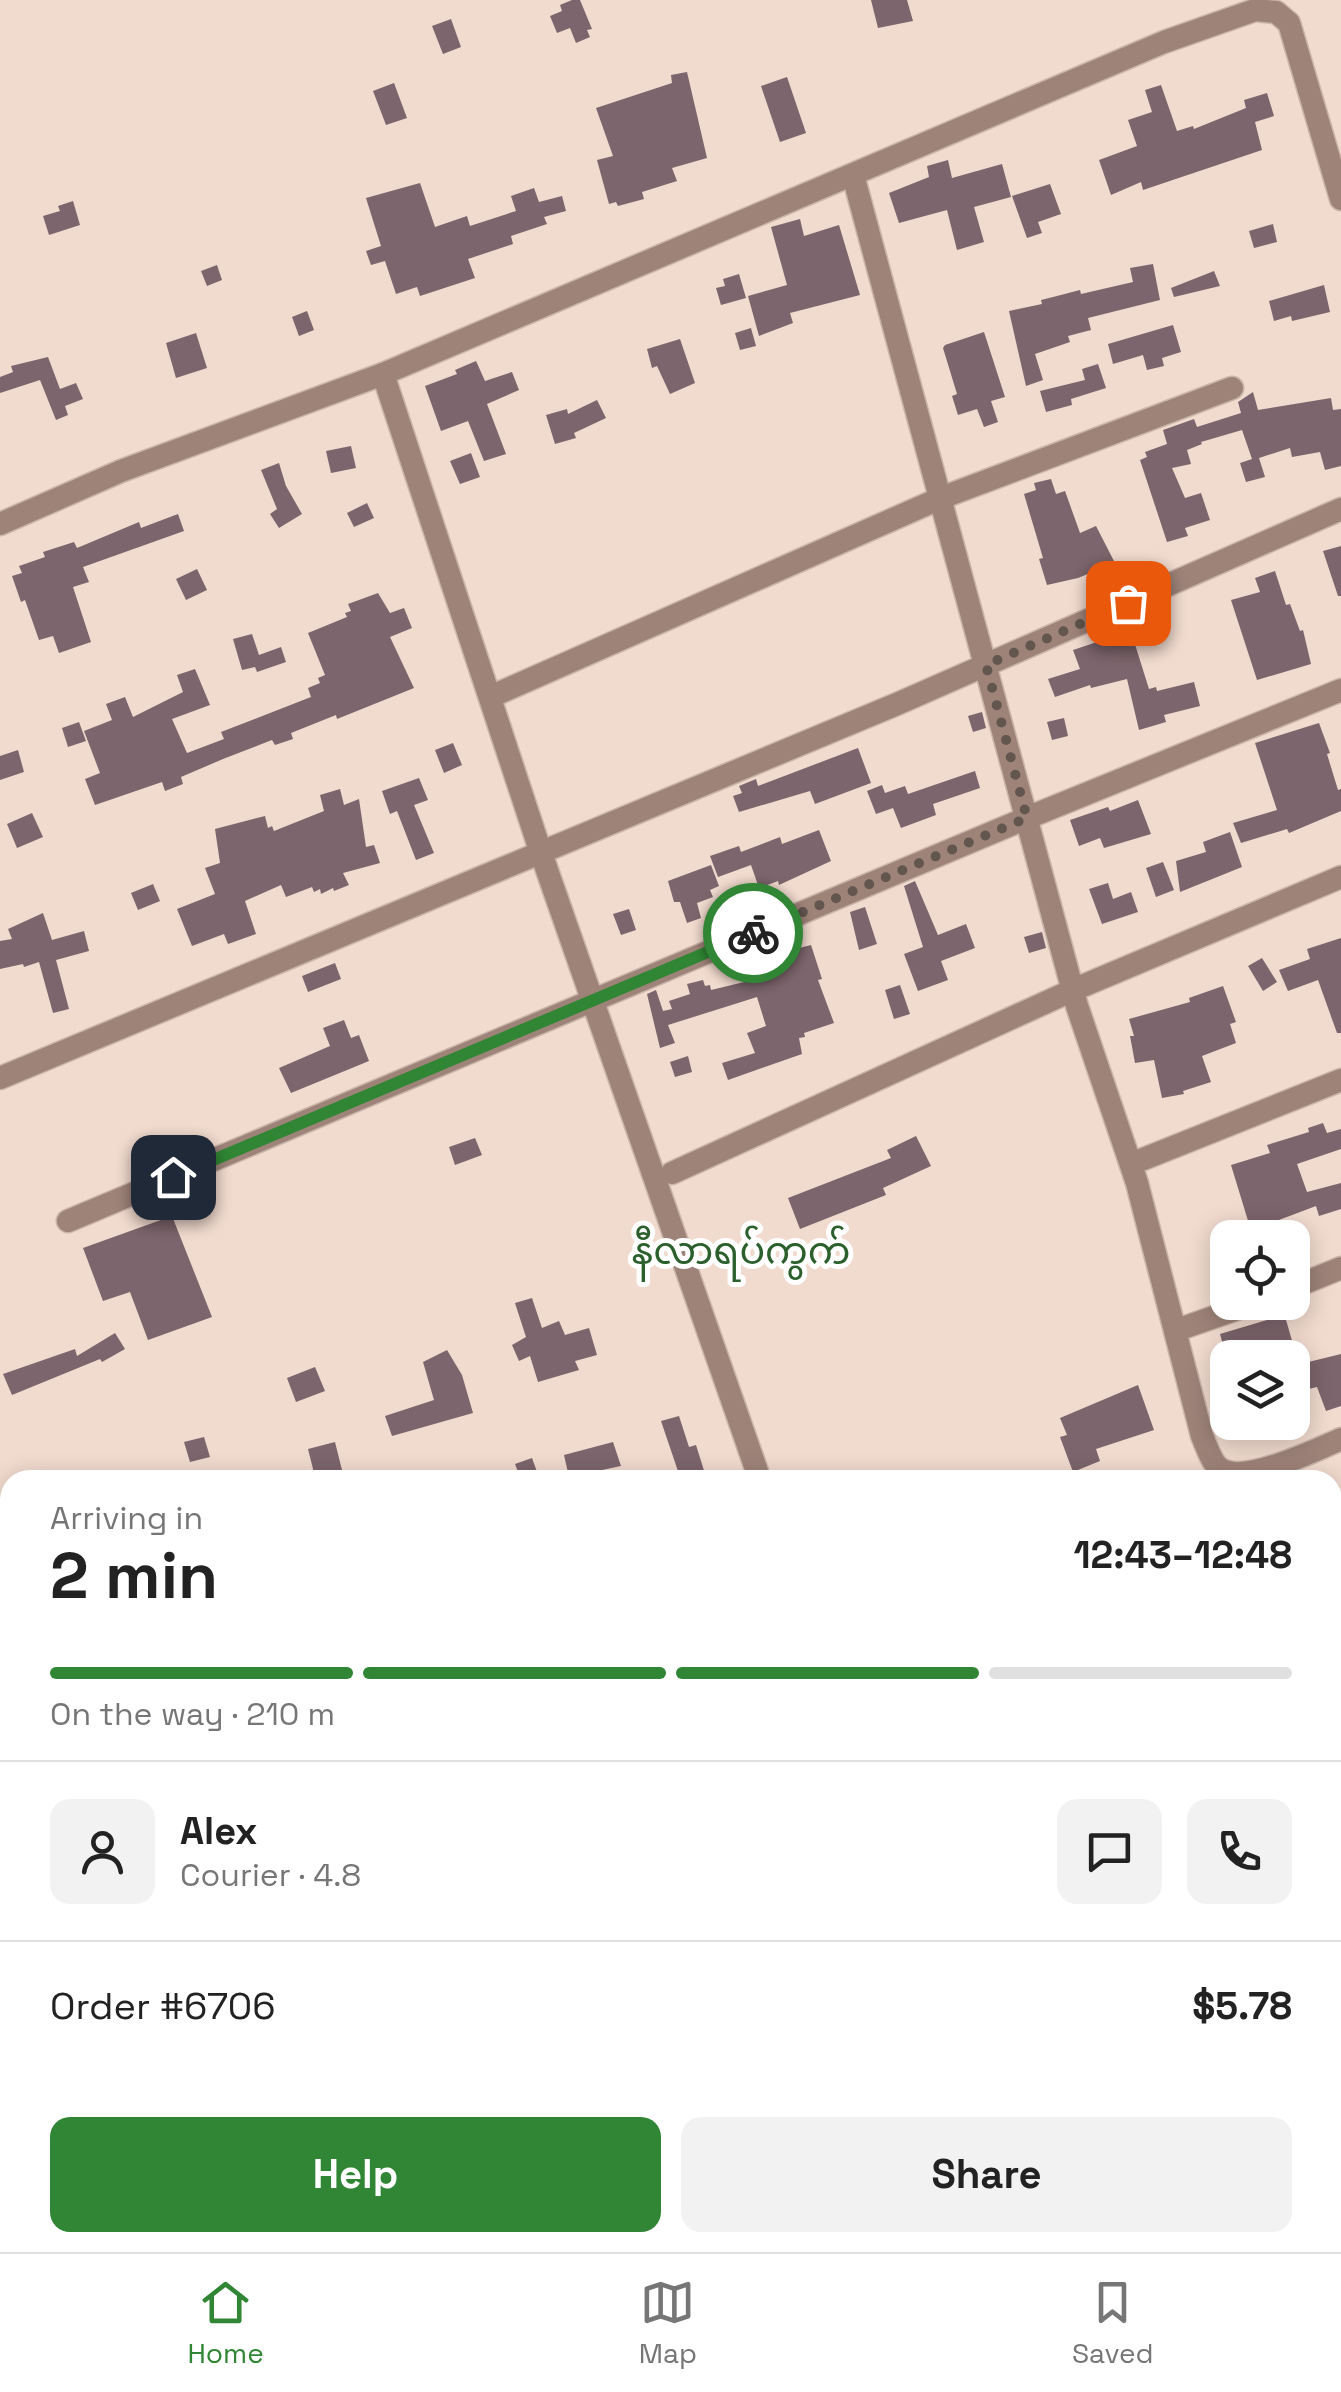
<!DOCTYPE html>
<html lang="en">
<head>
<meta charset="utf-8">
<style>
  :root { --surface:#fff; --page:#f2f2f2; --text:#222; --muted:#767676; --line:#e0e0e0; --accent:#308634 }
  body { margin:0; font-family:"Space Grotesk","Noto Sans Myanmar",sans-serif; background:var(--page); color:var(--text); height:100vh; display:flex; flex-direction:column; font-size:38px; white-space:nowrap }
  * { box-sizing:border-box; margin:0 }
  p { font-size:32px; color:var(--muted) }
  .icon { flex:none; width:55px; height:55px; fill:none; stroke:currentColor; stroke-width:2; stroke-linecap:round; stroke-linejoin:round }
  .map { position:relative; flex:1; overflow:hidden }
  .sheet { position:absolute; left:0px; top:1470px; width:1342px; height:782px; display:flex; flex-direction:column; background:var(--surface); border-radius:30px 30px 0 0; box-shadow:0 5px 25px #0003 }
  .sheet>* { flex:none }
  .controls { position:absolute; left:1210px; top:1220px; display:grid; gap:20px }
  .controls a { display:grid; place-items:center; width:100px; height:100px; border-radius:20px; background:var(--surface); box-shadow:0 5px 25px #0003; font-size:50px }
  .pin { position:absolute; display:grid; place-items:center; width:85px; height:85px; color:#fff; margin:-42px; border-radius:20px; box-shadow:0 5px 15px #0006 }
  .courier { position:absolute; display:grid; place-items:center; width:100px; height:100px; margin:-50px; border:8px solid #308634; border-radius:50%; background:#fff; color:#222; box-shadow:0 2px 12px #0007 }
  .summary em { font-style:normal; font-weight:700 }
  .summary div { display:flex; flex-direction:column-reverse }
  .summary { display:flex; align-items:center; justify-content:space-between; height:170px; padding:0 50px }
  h1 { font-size:65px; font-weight:700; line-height:75px }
  .bar { display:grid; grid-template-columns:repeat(4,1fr); gap:15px 10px; align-content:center; height:120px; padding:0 50px }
  .bar i { height:12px; border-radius:8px; background:var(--line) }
  .bar .on { background:var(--accent) }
  .bar p { grid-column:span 4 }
  .line { display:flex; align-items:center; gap:25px; padding:0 50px; border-top:2px solid var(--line) }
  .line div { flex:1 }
  .round { display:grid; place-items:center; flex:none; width:105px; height:105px; border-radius:20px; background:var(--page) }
  .primary-button { display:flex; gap:20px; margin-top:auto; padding:20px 50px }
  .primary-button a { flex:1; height:115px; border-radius:20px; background:var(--accent); color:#fff; font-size:40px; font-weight:700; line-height:115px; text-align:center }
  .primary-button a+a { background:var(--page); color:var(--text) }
  .menu { display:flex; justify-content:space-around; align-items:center; height:140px; border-top:2px solid var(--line); background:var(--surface); font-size:28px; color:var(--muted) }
  .menu a { display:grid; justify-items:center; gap:5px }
  .menu .on { color:var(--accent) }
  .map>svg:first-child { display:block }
</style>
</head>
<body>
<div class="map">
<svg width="1341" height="2252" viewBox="0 0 1341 2252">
  <rect width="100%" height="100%" fill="#f1dace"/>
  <g fill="#7c656c">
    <polygon points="572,0 580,0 592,29 587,30 590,37 576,43 570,28 557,33 550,16 562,11 560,5"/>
    <polygon points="871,0 907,0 913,21 878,28"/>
    <polygon points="451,19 461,47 443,54 432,26"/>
    <polygon points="687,72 707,158 672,168 677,181 642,192 644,199 618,206 616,202 609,204 597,160 613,156 596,108 672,83 671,75"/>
    <polygon points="787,77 806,133 780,142 761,86"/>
    <polygon points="394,83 407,118 386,125 373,91"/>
    <polygon points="1161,85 1177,131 1193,126 1194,129 1246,108 1244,100 1267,93 1274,116 1255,122 1262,150 1143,190 1141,182 1111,195 1099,160 1137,146 1128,120 1152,112 1145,90"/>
    <polygon points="948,160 952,178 1002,164 1011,197 974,207 984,242 957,250 947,210 899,223 889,193 929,177 927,166"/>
    <polygon points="420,183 435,227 467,216 470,226 516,211 511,196 534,188 539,202 562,196 566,211 544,217 547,224 511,236 513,244 468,259 475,278 420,296 417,287 396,294 385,261 371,265 366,251 381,246 366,198"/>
    <polygon points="1050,184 1061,214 1038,222 1042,233 1027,238 1012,196"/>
    <polygon points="73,201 80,225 49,235 43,216 60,211 58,206"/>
    <polygon points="800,219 804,236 839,225 860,295 790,313 793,323 759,336 748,296 787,285 771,227"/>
    <polygon points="1273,224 1277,242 1254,248 1249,231"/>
    <polygon points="1153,264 1160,300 1088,318 1091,330 1068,336 1070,342 1035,354 1043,380 1026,386 1009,311 1042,304 1041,300 1057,296 1080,290 1081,294 1133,282 1130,268"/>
    <polygon points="217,265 222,280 207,286 201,271"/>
    <polygon points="1214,271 1220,286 1174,297 1171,288"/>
    <polygon points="739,274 746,298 721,305 716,288 725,286 723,279"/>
    <polygon points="1324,285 1330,312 1292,321 1291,316 1274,321 1269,301"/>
    <polygon points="307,311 314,330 299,336 292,317"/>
    <polygon points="1173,325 1181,352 1162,358 1164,366 1147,370 1143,355 1113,364 1108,344"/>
    <polygon points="751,328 756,346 740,350 735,333"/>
    <polygon points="984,332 1005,397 991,401 998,422 984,427 977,409 958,415 952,396 957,394 943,348 945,345"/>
    <polygon points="196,333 207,368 176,378 166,343"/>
    <polygon points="680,339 695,383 670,394 657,366 652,368 647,349"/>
    <polygon points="48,357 60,389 76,383 83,399 65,406 68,415 56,420 40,380 0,393 0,377 13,372 11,366"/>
    <polygon points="476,361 485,381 512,372 519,390 487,404 506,454 484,461 468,421 441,431 425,386 457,374 455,370"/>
    <polygon points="1098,364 1106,388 1071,399 1072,405 1046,412 1040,391 1085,380 1082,369"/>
    <polygon points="1253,392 1258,410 1331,398 1333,410 1341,409 1341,466 1325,470 1320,452 1292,457 1290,448 1259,458 1265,477 1246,482 1240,463 1252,459 1242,430 1201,442 1202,444 1187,450 1191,464 1172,468 1185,498 1201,493 1210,520 1185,528 1188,536 1167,542 1140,460 1147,457 1145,452 1167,444 1163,430 1194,419 1197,427 1241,413 1238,402"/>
    <polygon points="597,400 606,418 574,433 576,438 555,444 546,415 567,409 568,414"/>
    <polygon points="351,446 356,468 331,473 326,451"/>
    <polygon points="471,453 480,477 460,484 450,461"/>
    <polygon points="279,463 286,486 302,514 279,528 270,514 277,509 261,470"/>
    <polygon points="1051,479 1056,494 1065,491 1080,533 1096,526 1115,563 1078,578 1047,585 1039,559 1043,558 1024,494 1036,490 1034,483"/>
    <polygon points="367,503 374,518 354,527 347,513"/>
    <polygon points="178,514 184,531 83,567 89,582 73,587 91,642 59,653 53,636 39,640 25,600 21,602 12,576 22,573 19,566 45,557 43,552 74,542 77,548 139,522 141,528"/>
    <polygon points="1341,546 1341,596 1338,596 1323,551"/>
    <polygon points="197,569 207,590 186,600 176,579"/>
    <polygon points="1275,571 1286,605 1290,604 1300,631 1303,630 1311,664 1257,680 1231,600 1260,592 1255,578"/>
    <polygon points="378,593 390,613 404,608 412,628 390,637 414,688 337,719 336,715 291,733 293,739 275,745 272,740 223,759 181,777 183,784 165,791 162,782 95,805 85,779 100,773 84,731 112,720 106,704 125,697 133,717 183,692 177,675 195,669 210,705 172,719 187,753 224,739 221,732 311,697 308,688 320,683 318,678 325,675 308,633 347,617 345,613 351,611 348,604"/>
    <polygon points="1152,617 1157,631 1133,638 1149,689 1156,687 1157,691 1194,682 1200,706 1164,715 1166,722 1139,730 1127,679 1091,688 1090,685 1055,697 1048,679 1080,669 1073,650 1118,635 1116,627"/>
    <polygon points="252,634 259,655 281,647 286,662 257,672 255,667 242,670 233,639"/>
    <polygon points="982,712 986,728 973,732 968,716"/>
    <polygon points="1064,718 1068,736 1052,740 1047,722"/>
    <polygon points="79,722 86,741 68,747 62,728"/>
    <polygon points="1319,723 1330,753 1327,754 1338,790 1341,789 1341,811 1289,833 1287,829 1241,843 1233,823 1277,810 1255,743"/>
    <polygon points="453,743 462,765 444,773 435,750"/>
    <polygon points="858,748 871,783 815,804 810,791 739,812 733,796 742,793 739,786 756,779 758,786"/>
    <polygon points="18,750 24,772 0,780 0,756"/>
    <polygon points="975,771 980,788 933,804 936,815 901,828 893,808 876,814 867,791 882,785 885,793 905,786 908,794"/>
    <polygon points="419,778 428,800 414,805 434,853 416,860 397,811 390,814 382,791"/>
    <polygon points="340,789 344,805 359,799 366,847 374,845 380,863 343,873 349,885 334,891 333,888 321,894 320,889 314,892 312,887 286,897 281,885 245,901 256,934 228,944 224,934 192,946 177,909 215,894 205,868 220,863 215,829 265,816 268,828 272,826 274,831 324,811 320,795"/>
    <polygon points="1138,800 1151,834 1104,848 1100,838 1079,846 1070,820 1108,807 1110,811"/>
    <polygon points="32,813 43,837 17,848 7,824"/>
    <polygon points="819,830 831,861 779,885 778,881 759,888 751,865 718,877 710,856 739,846 741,852 780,837 782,844"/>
    <polygon points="1230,832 1242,867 1180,892 1176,861 1206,852 1203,842"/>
    <polygon points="1163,862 1174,890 1156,897 1146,868"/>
    <polygon points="711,865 719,886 710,890 713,897 697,903 701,918 687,923 680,902 674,902 668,881"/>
    <polygon points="915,881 938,935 966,924 975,948 941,961 948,980 918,991 904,954 923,947 904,886"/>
    <polygon points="1108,883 1113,899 1131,892 1138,912 1102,924 1089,889"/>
    <polygon points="153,884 160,901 138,910 131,893"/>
    <polygon points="865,907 877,944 859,950 850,912"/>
    <polygon points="629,909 636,930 621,935 613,914"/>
    <polygon points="43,913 52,940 84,931 89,951 56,960 69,1009 53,1013 39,962 24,967 23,964 0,969 0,941 12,939 8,929"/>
    <polygon points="1042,932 1046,948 1029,953 1024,937"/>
    <polygon points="1341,938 1341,1033 1337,1033 1318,980 1288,991 1279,970 1310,959 1307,949"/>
    <polygon points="811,945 822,979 818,980 834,1023 804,1033 805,1037 799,1038 802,1054 728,1080 722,1063 755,1053 747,1033 766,1026 757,997 668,1025 675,1043 660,1048 647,994 656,990 663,1011 672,1009 669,1001 690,994 687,984 703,980 705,986 710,985 711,990 769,976 764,957"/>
    <polygon points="1262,958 1277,982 1263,991 1248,966"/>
    <polygon points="335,963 341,979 308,992 302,976"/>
    <polygon points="900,985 910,1014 894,1019 885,990"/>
    <polygon points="1223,986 1236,1022 1230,1024 1236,1043 1202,1056 1211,1082 1183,1091 1184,1094 1162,1098 1154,1060 1135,1063 1130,1036 1134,1036 1129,1019 1190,1002 1189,998"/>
    <polygon points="344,1020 351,1038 359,1035 369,1061 291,1093 279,1068 330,1046 323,1028"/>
    <polygon points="688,1056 692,1072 675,1077 670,1062"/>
    <polygon points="1323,1123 1327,1133 1341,1129 1341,1149 1297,1164 1307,1192 1341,1183 1341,1209 1319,1216 1316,1206 1271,1223 1275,1238 1219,1238 1218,1231 1249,1224 1231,1165 1270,1153 1267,1145 1309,1132 1308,1128"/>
    <polygon points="916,1136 931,1166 883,1188 886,1195 800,1229 788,1198 891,1158 887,1150"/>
    <polygon points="475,1138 482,1155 455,1165 449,1147"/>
    <polygon points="172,1216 212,1317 148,1340 130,1292 103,1301 83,1248"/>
    <polygon points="532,1298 542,1328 559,1321 565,1335 589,1328 597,1355 575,1361 579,1370 538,1382 530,1356 519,1361 512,1345 526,1337 515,1303"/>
    <polygon points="1282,1306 1297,1358 1278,1358 1274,1348 1227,1360 1220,1334 1267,1320 1265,1314 1270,1309"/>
    <polygon points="115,1333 125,1349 102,1362 100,1359 12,1395 3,1374 75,1349 77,1356"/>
    <polygon points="447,1350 462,1375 473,1413 392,1436 385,1416 434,1400 423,1362"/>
    <polygon points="1341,1354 1341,1406 1326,1411 1317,1387 1292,1393 1292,1366"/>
    <polygon points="315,1367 325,1391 296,1402 287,1378"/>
    <polygon points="1138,1385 1154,1430 1096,1449 1100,1461 1073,1472 1060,1437 1067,1435 1060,1418"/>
    <polygon points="679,1416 689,1447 696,1445 707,1480 681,1480 661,1421"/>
    <polygon points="204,1437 210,1457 190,1462 184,1442"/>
    <polygon points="335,1442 342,1470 315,1477 308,1449"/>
    <polygon points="613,1442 621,1466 569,1477 564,1455"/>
    <polygon points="532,1458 540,1480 521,1480 515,1464"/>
  </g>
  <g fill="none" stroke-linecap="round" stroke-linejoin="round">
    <g stroke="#cab5ab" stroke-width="25">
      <g id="minor">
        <path d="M853,175L1077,1006L1137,1183L1202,1436C1206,1445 1210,1458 1216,1465C1237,1489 1316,1450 1341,1439"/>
        <polyline points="383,374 541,853 760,1480"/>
        <polyline points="0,524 121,471 383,374 1164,42 1255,10 1276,12 1289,23 1341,199"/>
        <polyline points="490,697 941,498 1232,388"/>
        <polyline points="0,1078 897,704 1341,509"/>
        <polyline points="1131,1164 1341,1080"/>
        <polyline points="672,1173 1073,990 1341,877"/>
        <polyline points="68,1221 1027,818 1341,690"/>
        <polyline points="1292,1288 1341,1268"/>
        <polyline points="1177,1330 1257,1302"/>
        <polyline points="1014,2242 1017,2252"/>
        <polyline points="1228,2252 1248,2242"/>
      </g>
    </g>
    <g stroke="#cab5ab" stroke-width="28">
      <g id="tertiary">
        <polyline points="0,2004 10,2010"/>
        <polyline points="425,2242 442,2252"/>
      </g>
    </g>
    <use href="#minor" stroke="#9e8379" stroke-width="22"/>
    <use href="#tertiary" stroke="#9e8379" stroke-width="25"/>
    <g stroke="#3a302b" stroke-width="6" stroke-dasharray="20 10" stroke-linecap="butt">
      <polyline points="0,2172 10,2177"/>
      <polyline points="138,2242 156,2252"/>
    </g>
  </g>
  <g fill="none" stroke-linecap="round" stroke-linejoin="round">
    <polyline stroke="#63564f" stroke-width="10" stroke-dasharray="0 18" points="753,933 1027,818 986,665 1128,603"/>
    <polyline stroke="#308634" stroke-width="12" points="173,1177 753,933"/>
  </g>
  <g text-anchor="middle" stroke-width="10" stroke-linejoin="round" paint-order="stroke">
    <g font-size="38" fill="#2b602c" stroke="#fff">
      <text x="741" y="1264">နီလာရပ်ကွက်</text>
    </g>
  </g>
</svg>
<div class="controls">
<a><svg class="icon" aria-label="locate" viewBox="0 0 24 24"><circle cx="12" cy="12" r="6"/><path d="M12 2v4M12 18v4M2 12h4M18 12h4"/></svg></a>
<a><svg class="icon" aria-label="layers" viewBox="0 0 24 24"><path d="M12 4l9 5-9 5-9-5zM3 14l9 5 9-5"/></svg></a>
</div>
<div class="pin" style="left:1128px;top:603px;background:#ea580c"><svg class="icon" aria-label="bag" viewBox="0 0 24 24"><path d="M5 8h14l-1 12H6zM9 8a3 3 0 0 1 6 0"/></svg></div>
<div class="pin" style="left:173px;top:1177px;background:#1f2937"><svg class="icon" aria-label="home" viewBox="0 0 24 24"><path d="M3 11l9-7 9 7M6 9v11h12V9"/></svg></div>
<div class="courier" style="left:753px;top:933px"><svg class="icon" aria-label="bike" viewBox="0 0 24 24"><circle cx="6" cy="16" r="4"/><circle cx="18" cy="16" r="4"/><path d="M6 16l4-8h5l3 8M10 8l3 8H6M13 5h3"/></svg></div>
<section class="sheet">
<div class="summary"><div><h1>2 min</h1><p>Arriving in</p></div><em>12:43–12:48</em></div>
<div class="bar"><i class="on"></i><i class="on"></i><i class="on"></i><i></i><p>On the way · 210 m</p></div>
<div class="line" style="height:180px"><a class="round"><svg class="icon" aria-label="person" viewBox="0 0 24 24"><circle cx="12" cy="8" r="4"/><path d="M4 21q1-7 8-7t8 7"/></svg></a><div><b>Alex</b><p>Courier · 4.8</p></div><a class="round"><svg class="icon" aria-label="chat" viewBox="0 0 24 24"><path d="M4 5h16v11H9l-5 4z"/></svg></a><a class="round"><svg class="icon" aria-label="phone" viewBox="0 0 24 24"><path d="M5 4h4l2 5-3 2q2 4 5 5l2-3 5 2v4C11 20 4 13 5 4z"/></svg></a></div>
<div class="line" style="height:130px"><div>Order #6706</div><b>$5.78</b></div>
<div class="primary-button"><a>Help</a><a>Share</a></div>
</section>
</div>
<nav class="menu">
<a class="on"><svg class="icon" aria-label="home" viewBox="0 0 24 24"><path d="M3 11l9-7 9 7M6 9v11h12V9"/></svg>Home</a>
<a><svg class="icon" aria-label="map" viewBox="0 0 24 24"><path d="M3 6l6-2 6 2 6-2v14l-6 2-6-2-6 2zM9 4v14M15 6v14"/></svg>Map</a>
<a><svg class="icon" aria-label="saved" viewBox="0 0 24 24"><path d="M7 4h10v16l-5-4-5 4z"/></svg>Saved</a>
</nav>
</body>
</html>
